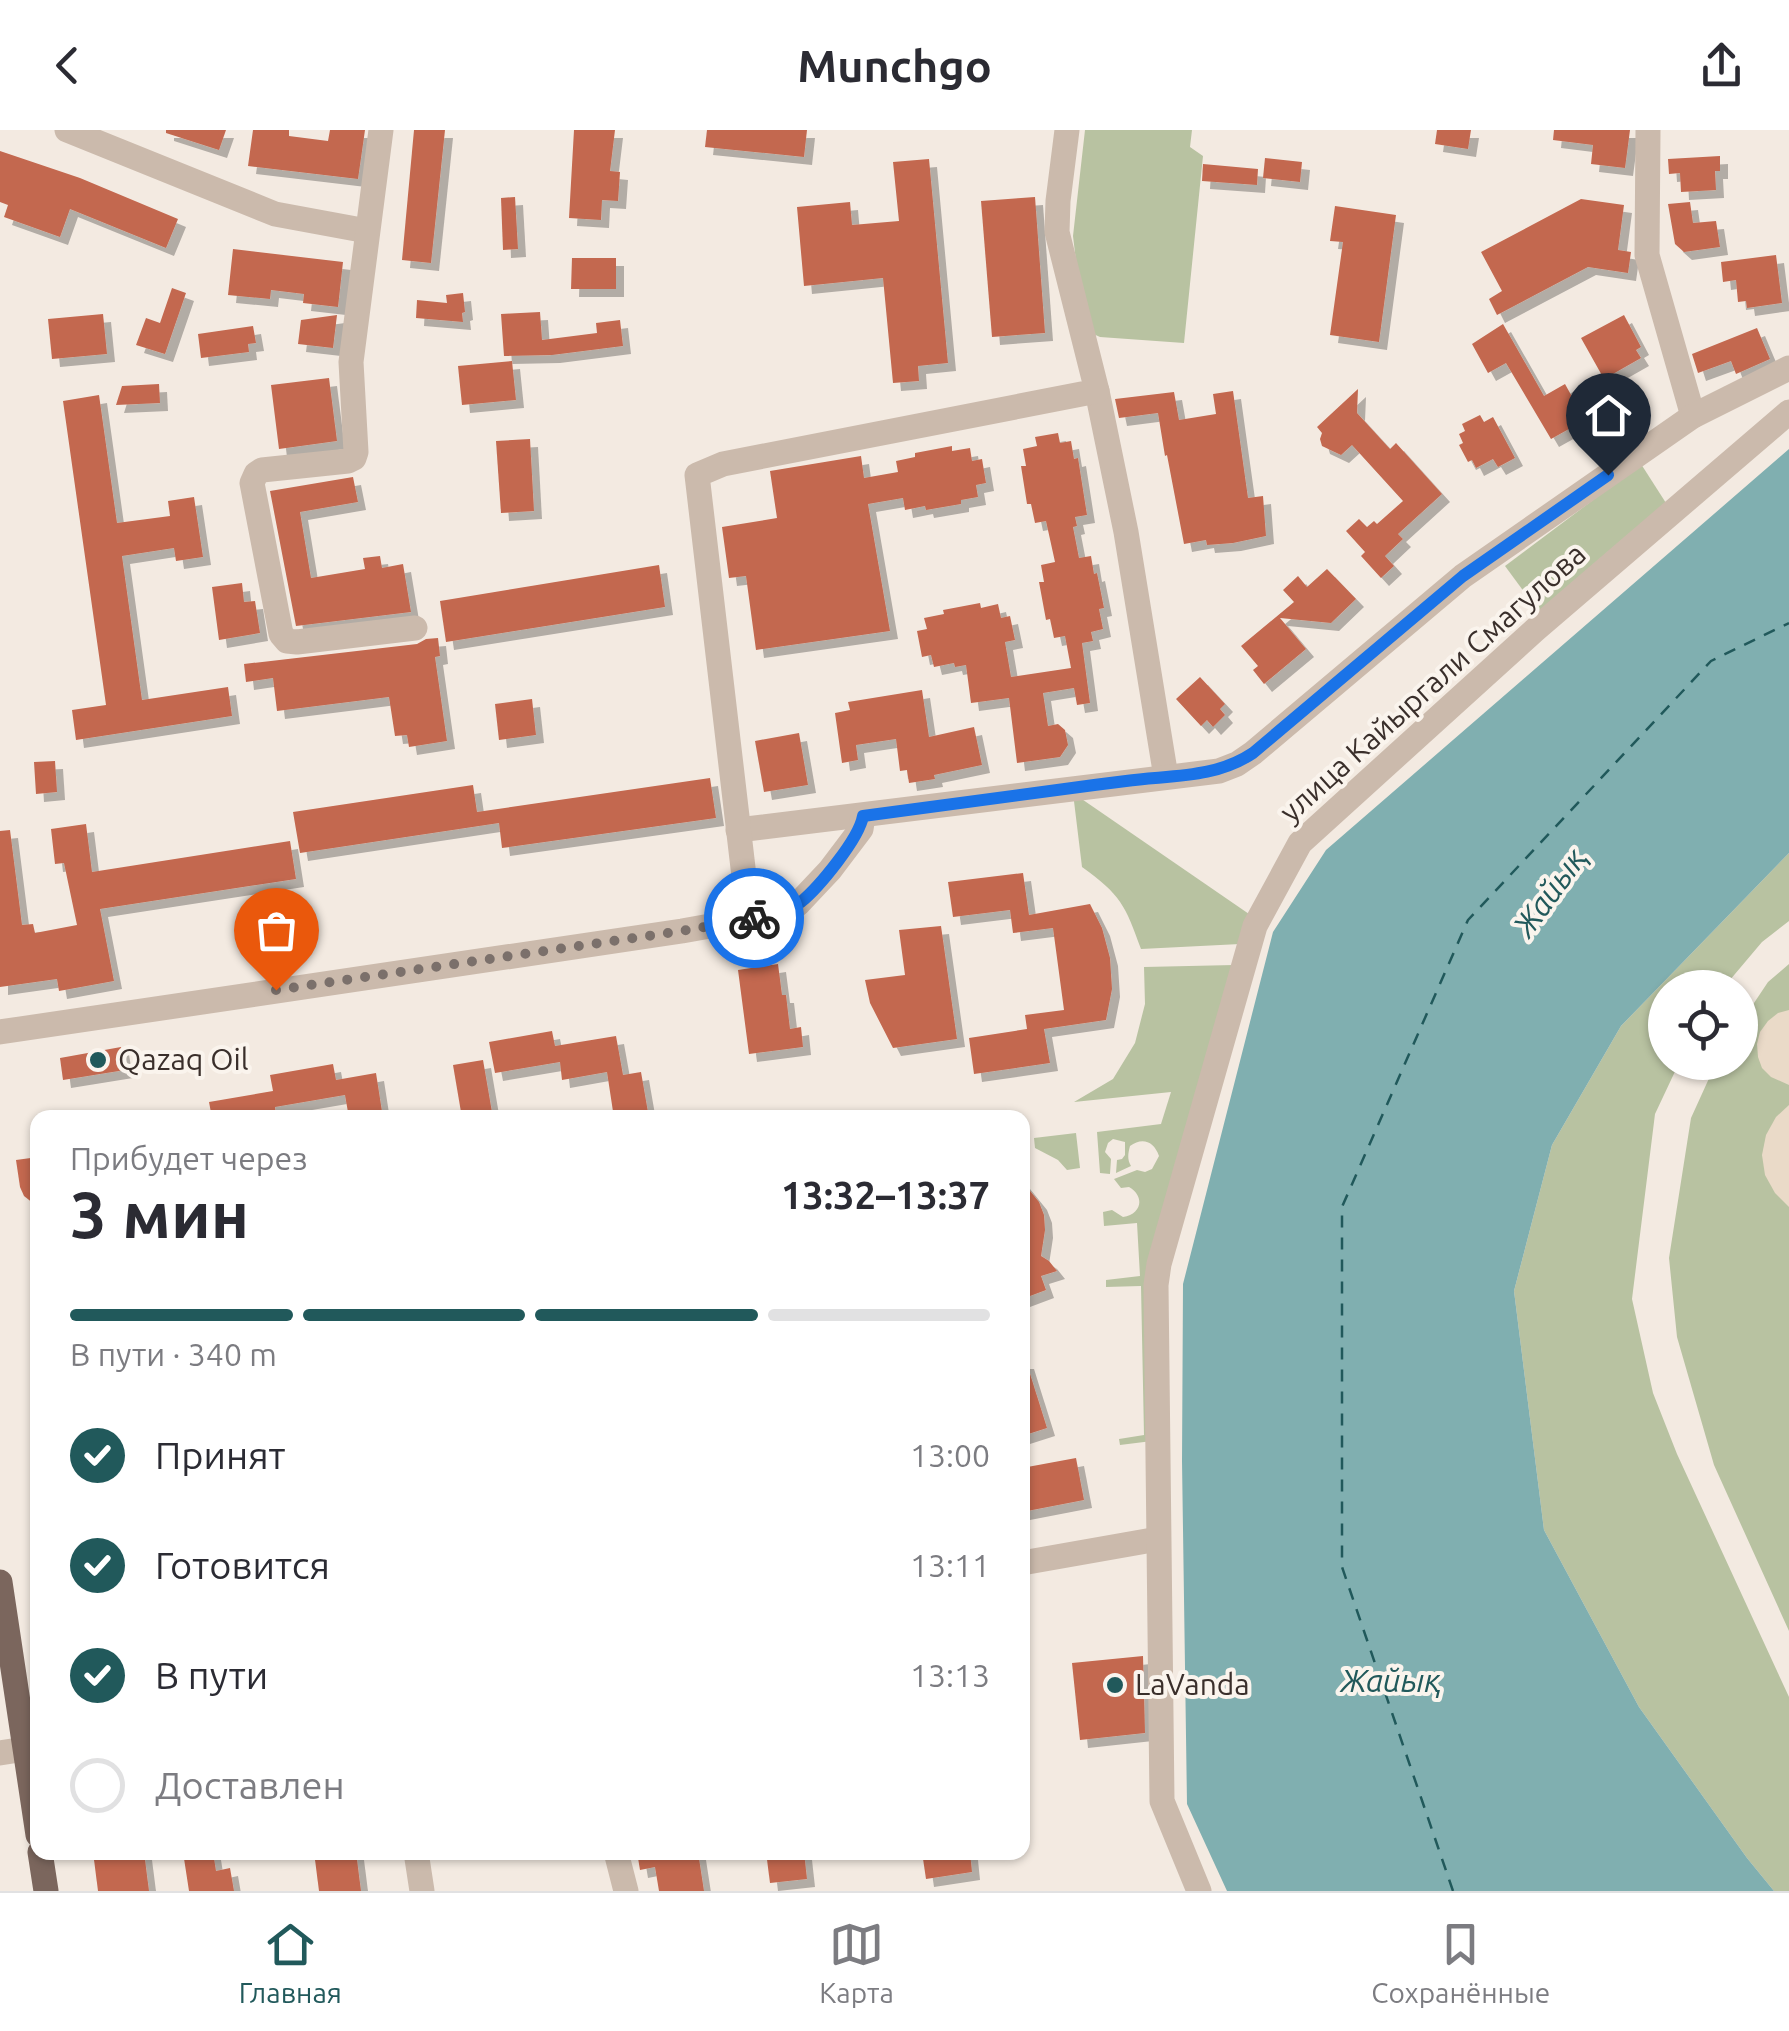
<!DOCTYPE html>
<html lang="ru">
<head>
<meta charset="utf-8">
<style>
  :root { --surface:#fff; --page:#f7f7f7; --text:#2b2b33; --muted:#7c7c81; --line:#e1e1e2; --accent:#21595b }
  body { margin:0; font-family:Ubuntu,sans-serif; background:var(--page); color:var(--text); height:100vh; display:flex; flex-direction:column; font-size:38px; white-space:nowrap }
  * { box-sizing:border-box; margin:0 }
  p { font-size:32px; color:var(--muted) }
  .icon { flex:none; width:55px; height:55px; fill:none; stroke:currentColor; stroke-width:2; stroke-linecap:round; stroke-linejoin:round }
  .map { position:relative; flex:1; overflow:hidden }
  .panel { position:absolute; left:30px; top:980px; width:1000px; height:750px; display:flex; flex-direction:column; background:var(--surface); border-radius:20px; box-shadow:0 2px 8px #0004 }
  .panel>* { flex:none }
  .buttons { position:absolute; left:1648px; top:840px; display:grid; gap:20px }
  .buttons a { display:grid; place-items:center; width:110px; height:110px; border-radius:50%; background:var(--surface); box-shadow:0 2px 8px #0004; font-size:50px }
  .pin { position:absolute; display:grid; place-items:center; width:85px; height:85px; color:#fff; margin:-102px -42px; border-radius:50% 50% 50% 0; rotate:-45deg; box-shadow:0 0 10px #0007 }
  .pin .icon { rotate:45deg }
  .courier { position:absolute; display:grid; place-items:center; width:100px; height:100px; margin:-50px; border:8px solid #1a73e8; border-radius:50%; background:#fff; color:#222; box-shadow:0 2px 12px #0007 }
  .overview em { font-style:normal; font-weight:700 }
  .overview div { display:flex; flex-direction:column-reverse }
  .overview { display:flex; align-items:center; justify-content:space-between; height:170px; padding:0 40px }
  h1 { font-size:65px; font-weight:700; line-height:75px }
  .bar { display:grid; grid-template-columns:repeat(4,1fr); gap:15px 10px; align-content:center; height:120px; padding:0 40px }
  .bar i { height:12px; border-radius:8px; background:var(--line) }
  .bar .active { background:var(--accent) }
  .bar p { grid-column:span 4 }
  ol { padding:0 40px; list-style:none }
  li { display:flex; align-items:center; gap:30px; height:110px }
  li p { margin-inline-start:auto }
  li .icon { padding:10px; border-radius:50%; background:var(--accent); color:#fff; stroke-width:4 }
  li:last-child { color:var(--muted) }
  li i { width:55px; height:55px; border:5px solid var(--line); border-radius:50% }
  header { display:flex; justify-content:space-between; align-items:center; height:130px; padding:0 40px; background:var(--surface); font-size:45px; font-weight:700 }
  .dock { display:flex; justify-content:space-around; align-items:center; height:140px; border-top:2px solid var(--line); background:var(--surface); font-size:28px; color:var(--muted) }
  .dock a { display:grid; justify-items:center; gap:5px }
  .dock .active { color:var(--accent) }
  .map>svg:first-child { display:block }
</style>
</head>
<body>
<header><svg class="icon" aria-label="back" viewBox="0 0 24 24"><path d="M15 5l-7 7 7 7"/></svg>Munchgo<svg class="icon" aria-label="share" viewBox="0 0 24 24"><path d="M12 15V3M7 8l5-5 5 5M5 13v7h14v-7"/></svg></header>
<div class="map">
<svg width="1789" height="1761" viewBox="0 0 1789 1761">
  <defs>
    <filter id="shadow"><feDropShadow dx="8" dy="8" stdDeviation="0" flood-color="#0004"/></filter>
  </defs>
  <rect width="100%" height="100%" fill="#f3eae1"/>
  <g fill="#b8c2a1">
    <polygon points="1085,0 1192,0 1190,17 1203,26 1184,213 1100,207 1089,202 1083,190 1073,106"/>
    <polygon points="1641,334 1666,373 1539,482 1505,436"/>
    <path d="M1073,663L1249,784L1240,814L1141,819C1125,775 1121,765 1082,737Z"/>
    <polygon points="1789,723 1789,791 1762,812 1724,857 1665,858 1665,932 1679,933 1655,984 1632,1169 1653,1263 1677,1324 1789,1567 1789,1761 1774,1761 1747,1728 1639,1577 1544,1400 1514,1161 1552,1015 1621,896"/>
    <polygon points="1789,834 1789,1501 1714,1335 1677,1207 1669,1128 1691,988 1716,933 1740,932 1740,894 1768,852"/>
    <path d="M1234,835L1149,1162L1152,1311L1120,1315L1119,1309L1144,1305L1141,1156L1106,1157V1150L1140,1146L1137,1093L1104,1096L1103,1082L1112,1080L1123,1087C1142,1084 1145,1066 1129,1057L1121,1058L1114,1049L1137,1040L1145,1042L1152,1039L1159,1026C1154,1011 1142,1007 1130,1016C1128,1024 1127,1029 1131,1036L1116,1043L1117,1030L1122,1029L1125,1025V1012L1113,1009L1108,1013L1105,1022L1111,1029L1110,1044L1100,1043L1097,1002L1161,994L1171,962L1074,972L1113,949L1135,913L1145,874L1144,837Z"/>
    <polygon points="1076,1003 1080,1038 1067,1040 1058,1030 1035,1018 1034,1008"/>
  </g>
  <g fill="#eadac8">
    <polygon points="1789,880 1789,955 1771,947 1762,938 1758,927 1757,914 1760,902 1768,891 1778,883"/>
    <polygon points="1789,975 1789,1077 1775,1063 1765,1045 1762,1025 1766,1005 1776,987"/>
  </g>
  <polygon fill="#80afb0" points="1789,319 1789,723 1621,896 1552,1015 1514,1161 1544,1400 1639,1577 1747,1728 1774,1761 1227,1761 1187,1674 1182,1331 1183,1154 1273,802 1326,720"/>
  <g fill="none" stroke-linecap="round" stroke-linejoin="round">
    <polyline stroke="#21595b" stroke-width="2.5" stroke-dasharray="12 10" stroke-linecap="butt" points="1453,1761 1342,1437 1342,1077 1468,790 1711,531 1789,493"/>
  </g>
  <g fill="#c3684f" filter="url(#shadow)">
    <polygon points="166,0 226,0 219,20 166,3"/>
    <polygon points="253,0 289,0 289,6 328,11 330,0 365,0 358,49 248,36"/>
    <polygon points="414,0 445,0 431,133 402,130"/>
    <polygon points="574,0 615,0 610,41 620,42 618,71 602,70 601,90 569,88"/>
    <polygon points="707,0 807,0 804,27 705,17"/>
    <polygon points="1437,0 1471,0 1468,19 1435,14"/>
    <polygon points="1554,0 1630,0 1625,38 1591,34 1593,15 1553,10"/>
    <polygon points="0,21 80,48 178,89 166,118 70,79 60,107 4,87 8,75 0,72"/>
    <polygon points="1720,26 1720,41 1715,41 1716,60 1681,62 1680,43 1669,44 1668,29"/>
    <polygon points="1265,28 1302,32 1300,52 1263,48"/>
    <polygon points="929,29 948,233 918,236 919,251 893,253 883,148 804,156 797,77 850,72 852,95 899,91 893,32"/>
    <polygon points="1203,34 1258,39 1257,55 1202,51"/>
    <polygon points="515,67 518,119 503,120 501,68"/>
    <polygon points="1035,67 1045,203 992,207 981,71"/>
    <polygon points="1581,69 1624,75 1618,120 1631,122 1628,143 1588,137 1497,185 1489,169 1502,161 1481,122"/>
    <polygon points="1690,72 1693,93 1716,91 1720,117 1684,122 1675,114 1668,74"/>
    <polygon points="1335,76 1396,85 1379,212 1330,205 1343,112 1330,111"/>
    <polygon points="233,119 343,132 338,177 303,173 304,164 271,160 270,169 228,165"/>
    <polygon points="1776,125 1782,173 1747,178 1746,171 1738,172 1736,150 1723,152 1721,132"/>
    <polygon points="572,128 616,128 616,159 571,159"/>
    <polygon points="172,158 186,163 165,224 136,215 146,188 160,193"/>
    <polygon points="463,163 465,182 462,183 463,192 416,188 417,170 447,173 446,165"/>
    <polygon points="540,182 542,210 597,203 596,193 620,190 623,216 552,225 504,226 501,184"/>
    <polygon points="103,184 107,224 52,229 48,189"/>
    <polygon points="337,185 333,218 298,214 301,190"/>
    <polygon points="1624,185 1641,217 1636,220 1641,228 1604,249 1581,208"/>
    <polygon points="1503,194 1544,266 1565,254 1585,290 1551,309 1506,233 1488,243 1472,214"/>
    <polygon points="253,196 256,213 248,214 249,222 201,228 198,204"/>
    <polygon points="1757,198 1770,229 1736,244 1731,231 1698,243 1692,224"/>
    <polygon points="512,231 516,270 462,275 458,236"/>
    <polygon points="329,248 337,311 279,319 271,255"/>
    <polygon points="159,254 160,273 116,275 122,256"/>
    <polygon points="1358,259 1357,283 1390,319 1396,313 1442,364 1398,404 1403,409 1385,426 1394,436 1381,448 1361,426 1365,422 1346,401 1359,389 1367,397 1374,391 1377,394 1403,371 1352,315 1341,325 1322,316 1320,309 1322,303 1317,297"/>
    <polygon points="1233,261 1248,368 1263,366 1266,406 1233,413 1207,415 1206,410 1184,414 1167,325 1165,326 1158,283 1119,288 1115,269 1174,262 1179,290 1216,284 1213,264"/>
    <polygon points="99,265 117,393 170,386 168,371 194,367 203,427 176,431 174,418 122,426 142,570 228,557 232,586 76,610 72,580 106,575 63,271"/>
    <polygon points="1480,285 1484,292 1493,287 1515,328 1498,337 1493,329 1476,338 1472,330 1468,332 1459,315 1463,313 1459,304 1465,301 1462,294"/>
    <polygon points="1058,303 1060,313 1071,311 1074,329 1078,328 1087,385 1075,387 1077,396 1073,397 1079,428 1091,426 1094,444 1097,443 1104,478 1099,479 1103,499 1091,502 1093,511 1082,513 1090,573 1077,575 1074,558 1043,563 1048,596 1058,594 1065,600 1068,615 1060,627 1017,633 1009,568 971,573 966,535 955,537 954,533 934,537 931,525 922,527 917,501 927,499 924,488 944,484 943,480 980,473 981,478 998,474 1001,488 1010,486 1015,510 1005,512 1011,547 1071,538 1065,506 1054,508 1050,489 1046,490 1039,452 1044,452 1041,435 1055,432 1046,391 1035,393 1031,374 1027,374 1021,336 1026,336 1023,319 1037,316 1035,307"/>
    <polygon points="530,309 534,381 501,383 496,311"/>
    <polygon points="952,316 952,321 970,318 972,331 982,329 986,353 976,355 978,367 961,370 961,374 926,380 925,376 905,380 903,368 868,374 890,501 756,520 746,446 729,448 722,397 777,388 770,341 861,326 864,348 898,342 896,331 915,327 915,323"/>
    <polygon points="353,347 358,372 300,382 311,448 365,439 363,428 380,426 382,438 403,434 411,482 296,496 270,361"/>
    <polygon points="659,435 665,477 446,512 440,471"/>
    <polygon points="1327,439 1356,469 1331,493 1280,488 1306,519 1264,554 1253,540 1258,536 1241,516 1294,472 1283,460 1298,446 1307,457"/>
    <polygon points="242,453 244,472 255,471 260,503 219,510 212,457"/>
    <polygon points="438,508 440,526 435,527 447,611 409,617 407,605 395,606 389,567 277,581 273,548 246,552 244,534 417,514 426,509"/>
    <polygon points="1200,547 1225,574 1220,579 1225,585 1213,597 1207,590 1201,596 1176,569"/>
    <polygon points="922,560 929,607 974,597 982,635 934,645 935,649 909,653 907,640 900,641 896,609 856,615 858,630 842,633 835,583 850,580 848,572"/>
    <polygon points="532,569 536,605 499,610 495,574"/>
    <polygon points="799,603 808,655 764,662 755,611"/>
    <polygon points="55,631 57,662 36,664 34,632"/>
    <polygon points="710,648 716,688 502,718 499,693 300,723 293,682 473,655 477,682"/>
    <polygon points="86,694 92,742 290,711 296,749 100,779 114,851 59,861 57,849 0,857 0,701 10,700 22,795 33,794 35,803 77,795 64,733 55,734 51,699"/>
    <polygon points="1023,743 1029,785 1090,774 1102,798 1110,828 1112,859 1106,890 1044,899 1050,933 974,944 969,908 1027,899 1025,885 1064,880 1053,798 1013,803 1010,780 953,787 948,752"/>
    <polygon points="941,796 957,909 893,918 870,873 865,850 905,845 899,800"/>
    <polygon points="778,834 782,865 786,865 790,899 801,897 803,917 749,924 738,840"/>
    <polygon points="552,901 555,916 616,906 623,945 641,942 649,988 614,988 607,942 562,950 560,932 495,943 489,912"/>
    <polygon points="121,917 125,940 63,950 60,928"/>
    <polygon points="483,930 493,988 462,988 453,935"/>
    <polygon points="333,934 336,950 376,943 383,988 349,988 345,965 275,977 276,988 212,988 209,972 273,961 270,945"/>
    <polygon points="38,1027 38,1077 24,1066 20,1057 16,1030"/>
    <polygon points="1022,1051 1039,1072 1044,1085 1045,1100 1041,1126 1049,1131 1057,1141 1041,1146 1046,1160 1022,1169"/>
    <polygon points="1022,1231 1026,1231 1047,1298 1022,1306"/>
    <polygon points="1076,1328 1084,1370 1022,1382 1022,1338"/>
    <polygon points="1143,1526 1145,1603 1080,1610 1072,1533"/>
    <polygon points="93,1722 144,1722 149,1761 98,1761"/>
    <polygon points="183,1722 213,1722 216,1741 230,1738 234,1761 189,1761"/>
    <polygon points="314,1722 356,1722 361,1761 319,1761"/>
    <polygon points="637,1722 698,1722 704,1761 659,1761 655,1737 640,1740"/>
    <polygon points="766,1722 804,1722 807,1749 770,1753"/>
    <polygon points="922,1722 970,1722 972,1742 926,1749"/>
  </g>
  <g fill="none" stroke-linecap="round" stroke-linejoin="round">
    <g stroke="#cbbaac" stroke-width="25">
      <polyline points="67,0 275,84 367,101"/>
      <polyline points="381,0 351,232 356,322 354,328 348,331 262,340 256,344 252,353 281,504 287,511 297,512 415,498"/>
      <polyline points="1648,0 1647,125 1693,286"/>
      <polyline points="1097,261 1126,402 1166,647"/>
      <polyline points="738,700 1219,641 1237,634 1253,623 1463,446 1693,286 1789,238"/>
      <polyline points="749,789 697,345 723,334 1097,261 1057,102 1058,71 1067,0"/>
      <polyline points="0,902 682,801 749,789 798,774 830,740 861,699 863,686"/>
      <polyline points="1022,1433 1158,1409"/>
      <polyline points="0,1623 38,1617"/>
      <polyline points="416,1722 422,1761"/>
      <polyline points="616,1722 626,1761"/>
      <polyline points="1199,1761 1162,1671 1156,1155 1159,1134 1255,796 1300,713 1536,499 1789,282"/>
    </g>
    <g stroke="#7b665d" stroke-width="25">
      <polyline points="0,1452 38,1705"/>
      <polyline points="40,1722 46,1761"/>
    </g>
  </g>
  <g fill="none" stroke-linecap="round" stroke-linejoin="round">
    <polyline stroke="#7b706b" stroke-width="10" stroke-dasharray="0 18" points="276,860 682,801 754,788"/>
    <path stroke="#1a73e8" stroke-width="12" d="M754,788C768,783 789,781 801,772C819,757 859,709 863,686C950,674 1038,662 1126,651C1170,645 1214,649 1253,623L1463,446L1608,345"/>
  </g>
  <g fill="#21595b" stroke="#faf4ed" stroke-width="4">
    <circle cx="98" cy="930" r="10"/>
    <circle cx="1115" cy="1555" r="10"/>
  </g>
  <g text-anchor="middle" stroke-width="8" stroke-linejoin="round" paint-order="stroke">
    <g font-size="30" fill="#3a2f2b" stroke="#faf4ed">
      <text transform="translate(1433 553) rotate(-42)" y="10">улица Кайыргали Смагулова</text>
    </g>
    <g font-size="30" fill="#3a2f2b" stroke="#faf4ed" text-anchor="start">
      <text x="118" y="940">Qazaq Oil</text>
      <text x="1135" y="1565">LaVanda</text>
    </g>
    <g font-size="32" font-style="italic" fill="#21595b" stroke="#faf4ed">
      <text transform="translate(1550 762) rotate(-54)" y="11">Жайық</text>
      <text x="1391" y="1562">Жайық</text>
    </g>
  </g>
</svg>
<div class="buttons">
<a><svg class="icon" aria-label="locate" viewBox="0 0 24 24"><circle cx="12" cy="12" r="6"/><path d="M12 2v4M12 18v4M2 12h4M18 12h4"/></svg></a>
</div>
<div class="pin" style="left:276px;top:860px;background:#ea580c"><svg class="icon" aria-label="bag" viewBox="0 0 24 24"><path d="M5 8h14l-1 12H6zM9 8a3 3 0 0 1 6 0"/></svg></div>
<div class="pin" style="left:1608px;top:345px;background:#1f2937"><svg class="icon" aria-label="home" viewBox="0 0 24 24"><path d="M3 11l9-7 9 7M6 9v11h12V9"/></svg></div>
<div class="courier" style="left:754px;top:788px"><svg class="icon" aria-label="bike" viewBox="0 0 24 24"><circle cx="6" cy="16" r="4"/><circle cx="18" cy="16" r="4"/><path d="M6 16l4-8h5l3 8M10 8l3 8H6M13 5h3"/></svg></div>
<section class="panel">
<div class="overview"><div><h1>3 мин</h1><p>Прибудет через</p></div><em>13:32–13:37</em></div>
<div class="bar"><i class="active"></i><i class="active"></i><i class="active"></i><i></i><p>В пути · 340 m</p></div>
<ol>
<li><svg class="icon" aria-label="check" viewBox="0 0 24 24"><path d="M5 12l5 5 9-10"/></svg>Принят<p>13:00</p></li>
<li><svg class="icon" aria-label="check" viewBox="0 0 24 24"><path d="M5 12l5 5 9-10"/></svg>Готовится<p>13:11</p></li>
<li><svg class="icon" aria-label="check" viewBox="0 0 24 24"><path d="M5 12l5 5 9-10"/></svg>В пути<p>13:13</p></li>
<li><i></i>Доставлен</li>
</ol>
</section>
</div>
<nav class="dock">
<a class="active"><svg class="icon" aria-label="home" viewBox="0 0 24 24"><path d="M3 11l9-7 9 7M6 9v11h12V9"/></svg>Главная</a>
<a><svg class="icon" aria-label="map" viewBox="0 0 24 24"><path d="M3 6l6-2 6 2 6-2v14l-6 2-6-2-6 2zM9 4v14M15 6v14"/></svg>Карта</a>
<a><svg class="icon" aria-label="saved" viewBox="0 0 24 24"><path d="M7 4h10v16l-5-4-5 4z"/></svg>Сохранённые</a>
</nav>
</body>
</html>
